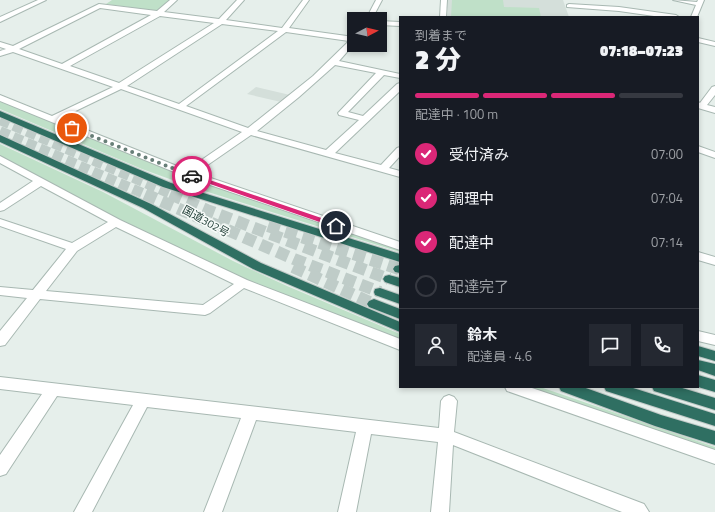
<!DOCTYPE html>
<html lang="ja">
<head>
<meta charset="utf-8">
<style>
  :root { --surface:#171b24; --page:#242831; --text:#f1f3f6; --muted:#9ea1a6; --line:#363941; --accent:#db2777 }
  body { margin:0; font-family:"Titillium Web","Noto Sans JP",sans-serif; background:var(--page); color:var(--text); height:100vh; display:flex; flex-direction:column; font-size:15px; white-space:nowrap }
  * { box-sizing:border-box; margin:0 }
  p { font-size:13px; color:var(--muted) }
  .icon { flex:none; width:22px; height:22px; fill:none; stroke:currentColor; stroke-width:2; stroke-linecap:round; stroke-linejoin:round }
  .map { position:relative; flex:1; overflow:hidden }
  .panel { position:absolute; left:399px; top:16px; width:300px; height:372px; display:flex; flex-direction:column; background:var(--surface); border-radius:0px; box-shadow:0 2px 6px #0003 }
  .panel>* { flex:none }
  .needle { width:26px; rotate:83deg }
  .tools { position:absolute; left:347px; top:12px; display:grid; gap:8px }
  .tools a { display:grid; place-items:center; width:40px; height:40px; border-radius:0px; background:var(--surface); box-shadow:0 2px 6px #0003; font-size:20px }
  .pin { position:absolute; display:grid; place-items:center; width:34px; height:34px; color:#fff; margin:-17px; border:2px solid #fff; border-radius:50%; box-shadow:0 1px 4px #0007 }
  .courier { position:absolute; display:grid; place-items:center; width:40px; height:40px; margin:-20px; border:3px solid #db2777; border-radius:50%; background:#fff; color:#222; box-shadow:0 1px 5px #0007 }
  .headline em { font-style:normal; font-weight:800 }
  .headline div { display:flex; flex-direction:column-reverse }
  .headline { display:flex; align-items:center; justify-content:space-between; height:68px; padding:0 16px }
  h1 { font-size:26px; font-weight:800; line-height:30px }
  .bar { display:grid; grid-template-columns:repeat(4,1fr); gap:6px 4px; align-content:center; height:48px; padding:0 16px }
  .bar i { height:5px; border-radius:3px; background:var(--line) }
  .bar .selected { background:var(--accent) }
  .bar p { grid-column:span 4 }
  .line { display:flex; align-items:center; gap:10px; padding:0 16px; border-top:1px solid var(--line) }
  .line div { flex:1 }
  .round { display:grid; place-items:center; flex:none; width:42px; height:42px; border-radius:0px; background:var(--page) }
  ol { padding:0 16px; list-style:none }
  li { display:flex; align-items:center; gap:12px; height:44px }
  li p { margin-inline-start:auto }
  li .icon { padding:4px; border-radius:50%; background:var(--accent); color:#fff; stroke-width:4 }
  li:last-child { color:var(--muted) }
  li i { width:22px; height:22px; border:2px solid var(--line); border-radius:50% }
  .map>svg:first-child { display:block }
</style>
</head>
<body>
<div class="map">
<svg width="715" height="512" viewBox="0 0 715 512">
  <rect width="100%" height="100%" fill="#e6efeb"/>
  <g fill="#d4dfda">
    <polygon points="448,0 563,0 569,17 447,17"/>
    <polygon points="256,87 290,95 281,102 247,94"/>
  </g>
  <g fill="#bfe0c8">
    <polygon points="112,0 171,0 158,11 106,4"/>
    <polygon points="452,0 503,0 504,7 539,8 541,17 451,17"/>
    <polygon points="0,100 199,180 265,204 400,248 400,252 192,187 142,169 0,109"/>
    <polygon points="0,144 103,192 233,261 287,286 400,334 400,342 242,279 132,226 0,156"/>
    <polygon points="519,387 540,387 715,447 715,454"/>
  </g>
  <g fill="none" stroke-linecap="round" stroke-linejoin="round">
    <g stroke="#bfccc8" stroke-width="10" stroke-dasharray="10 4.5" stroke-linecap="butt">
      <polyline points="0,120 173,195"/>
      <polyline points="0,131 147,195"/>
    </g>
    <g stroke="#bfccc8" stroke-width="12" stroke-dasharray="12 6" stroke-linecap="butt">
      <polyline points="145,194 294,259 380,292"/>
      <polyline points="170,194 207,210 389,279"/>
      <polyline points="268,226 399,269"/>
      <polyline points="293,267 374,304"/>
    </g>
    <g stroke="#a8b8b2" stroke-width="2">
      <g id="minor">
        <polygon points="38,0 46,0 0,22 0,17"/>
        <path d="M170,0H177L164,12L219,19L237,0H244L226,20L282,28L303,0H309L289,28L354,37V44L339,61L400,74V78L384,75L348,112L363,116L397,84L400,83V91L335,153L381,165L397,148L400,147V156L389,168L400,171V177L251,135L196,173L400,242V250L184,176L0,101V95L52,116L113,87L13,52L0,56V51L6,49L0,47V42L13,46L99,4L157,11ZM100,8L151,15L62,64L19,49ZM160,16L214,23L119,83L70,66ZM222,24L278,31L179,104L127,86ZM286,32L349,41L313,76L248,128L186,106ZM335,65L376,73L338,113L339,115L359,120L326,150L257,131L299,97ZM121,89L242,132L187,170L59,119Z"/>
        <polygon points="376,0 382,0 372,19 366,19"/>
        <polygon points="441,0 447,0 446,17 440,17"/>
        <polygon points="673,0 697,2 698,0 704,0 697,17 691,17 696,5"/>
        <polygon points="569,4 619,7 676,15 679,17 661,17 619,11 567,7 567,5"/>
        <polygon points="380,21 400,22 400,26 380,25"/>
        <polygon points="698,38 715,42 715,46 698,42"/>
        <polygon points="715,86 715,95 707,105 715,107 715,113 698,108 698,102 700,103 712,87"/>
        <polygon points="698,146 715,152 715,158 698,152"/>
        <path d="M0,156L120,220L247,280L400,339V350L244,288L210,313L205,315L40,299L5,345L0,346V331L27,298L0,295V287L33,290L66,249L0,226V219L72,243L108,222L41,186L4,210L0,211V203L33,181L0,163ZM116,227L234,284L203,305L46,291L77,251Z"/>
        <polygon points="698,252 715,257 715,265 698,260"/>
        <polygon points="698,331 715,335 715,345 698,341"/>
        <polygon points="0,377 439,428 441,401 444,397 449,395 454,397 457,401 454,432 644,504 649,512 622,512 453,445 449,512 431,512 438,442 371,434 356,512 338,512 356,432 256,420 222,512 204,512 241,418 147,407 92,512 74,512 133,405 57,396 6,474 0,476 0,455 42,394 0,389"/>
        <polygon points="505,387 529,387 715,450 715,464 507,391"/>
      </g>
    </g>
    <g stroke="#c2cac8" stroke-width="2">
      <g id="highway">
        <polygon points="0,111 171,183 400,254 400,262 163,187 0,117"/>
        <polygon points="0,135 151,204 261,263 400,322 400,332 253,269 143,208 0,142"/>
        <polygon points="400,265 400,273 395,272 393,269 395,266"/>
        <polygon points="389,275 400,278 400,287 385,282 383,279 385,276"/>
        <polygon points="380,288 400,295 400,304 375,295 374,292 375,289"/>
        <polygon points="374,299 400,309 400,319 369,307 367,304 369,301"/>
        <polygon points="698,346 715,351 715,361 698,356"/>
        <polygon points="698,360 715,364 715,376 698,370"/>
        <polygon points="698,375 715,380 715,392 698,387"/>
        <polygon points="559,387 583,387 661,415 715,431 715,445 655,426 561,391"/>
        <polygon points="604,387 630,387 715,414 715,426 606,391"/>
        <polygon points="652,387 679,387 715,398 715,410 654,391"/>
      </g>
    </g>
    <use href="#minor" fill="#fff" fill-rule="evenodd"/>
    <use href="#highway" fill="#2f6f62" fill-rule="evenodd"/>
  </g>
  <polygon fill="#db2777" points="192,174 339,224 339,226 334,227 190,177 190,176"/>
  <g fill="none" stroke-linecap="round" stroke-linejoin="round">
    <polyline stroke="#687f78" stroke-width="4" stroke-dasharray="0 7.2" points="72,128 192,176"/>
  </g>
  <g text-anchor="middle" stroke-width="3" stroke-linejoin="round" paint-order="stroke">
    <g font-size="11" fill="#24423a" stroke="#f7fbf9">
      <text transform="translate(206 221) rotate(29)" y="4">国道302号</text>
    </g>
  </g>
</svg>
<div class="tools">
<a><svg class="needle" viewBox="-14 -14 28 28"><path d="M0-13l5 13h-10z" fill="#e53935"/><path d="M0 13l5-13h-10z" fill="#9ea1a6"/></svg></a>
</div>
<div class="pin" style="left:72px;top:128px;background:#ea580c"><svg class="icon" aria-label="bag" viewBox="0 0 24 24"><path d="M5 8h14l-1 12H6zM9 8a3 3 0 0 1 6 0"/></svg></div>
<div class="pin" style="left:336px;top:226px;background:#1f2937"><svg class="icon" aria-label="home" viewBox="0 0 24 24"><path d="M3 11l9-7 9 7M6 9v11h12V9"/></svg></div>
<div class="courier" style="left:192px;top:176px"><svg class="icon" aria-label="car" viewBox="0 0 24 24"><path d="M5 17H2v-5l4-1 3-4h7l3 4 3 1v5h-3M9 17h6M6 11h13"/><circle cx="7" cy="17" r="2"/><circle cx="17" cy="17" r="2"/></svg></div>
<section class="panel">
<div class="headline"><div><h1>2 分</h1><p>到着まで</p></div><em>07:18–07:23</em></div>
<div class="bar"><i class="selected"></i><i class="selected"></i><i class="selected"></i><i></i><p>配達中 · 100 m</p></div>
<ol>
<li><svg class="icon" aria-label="check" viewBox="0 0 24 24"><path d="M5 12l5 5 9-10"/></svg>受付済み<p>07:00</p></li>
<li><svg class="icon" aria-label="check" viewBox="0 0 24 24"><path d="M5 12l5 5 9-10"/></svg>調理中<p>07:04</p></li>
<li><svg class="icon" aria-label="check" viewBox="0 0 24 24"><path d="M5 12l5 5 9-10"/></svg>配達中<p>07:14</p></li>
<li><i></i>配達完了</li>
</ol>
<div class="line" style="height:72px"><a class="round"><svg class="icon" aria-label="person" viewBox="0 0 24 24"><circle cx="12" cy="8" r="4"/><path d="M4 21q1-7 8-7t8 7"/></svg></a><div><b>鈴木</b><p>配達員 · 4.6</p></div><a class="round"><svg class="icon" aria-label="chat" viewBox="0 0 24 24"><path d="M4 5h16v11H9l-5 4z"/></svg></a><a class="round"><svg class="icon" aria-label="phone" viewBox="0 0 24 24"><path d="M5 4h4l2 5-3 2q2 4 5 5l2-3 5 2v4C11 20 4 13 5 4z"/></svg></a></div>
</section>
</div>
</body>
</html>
